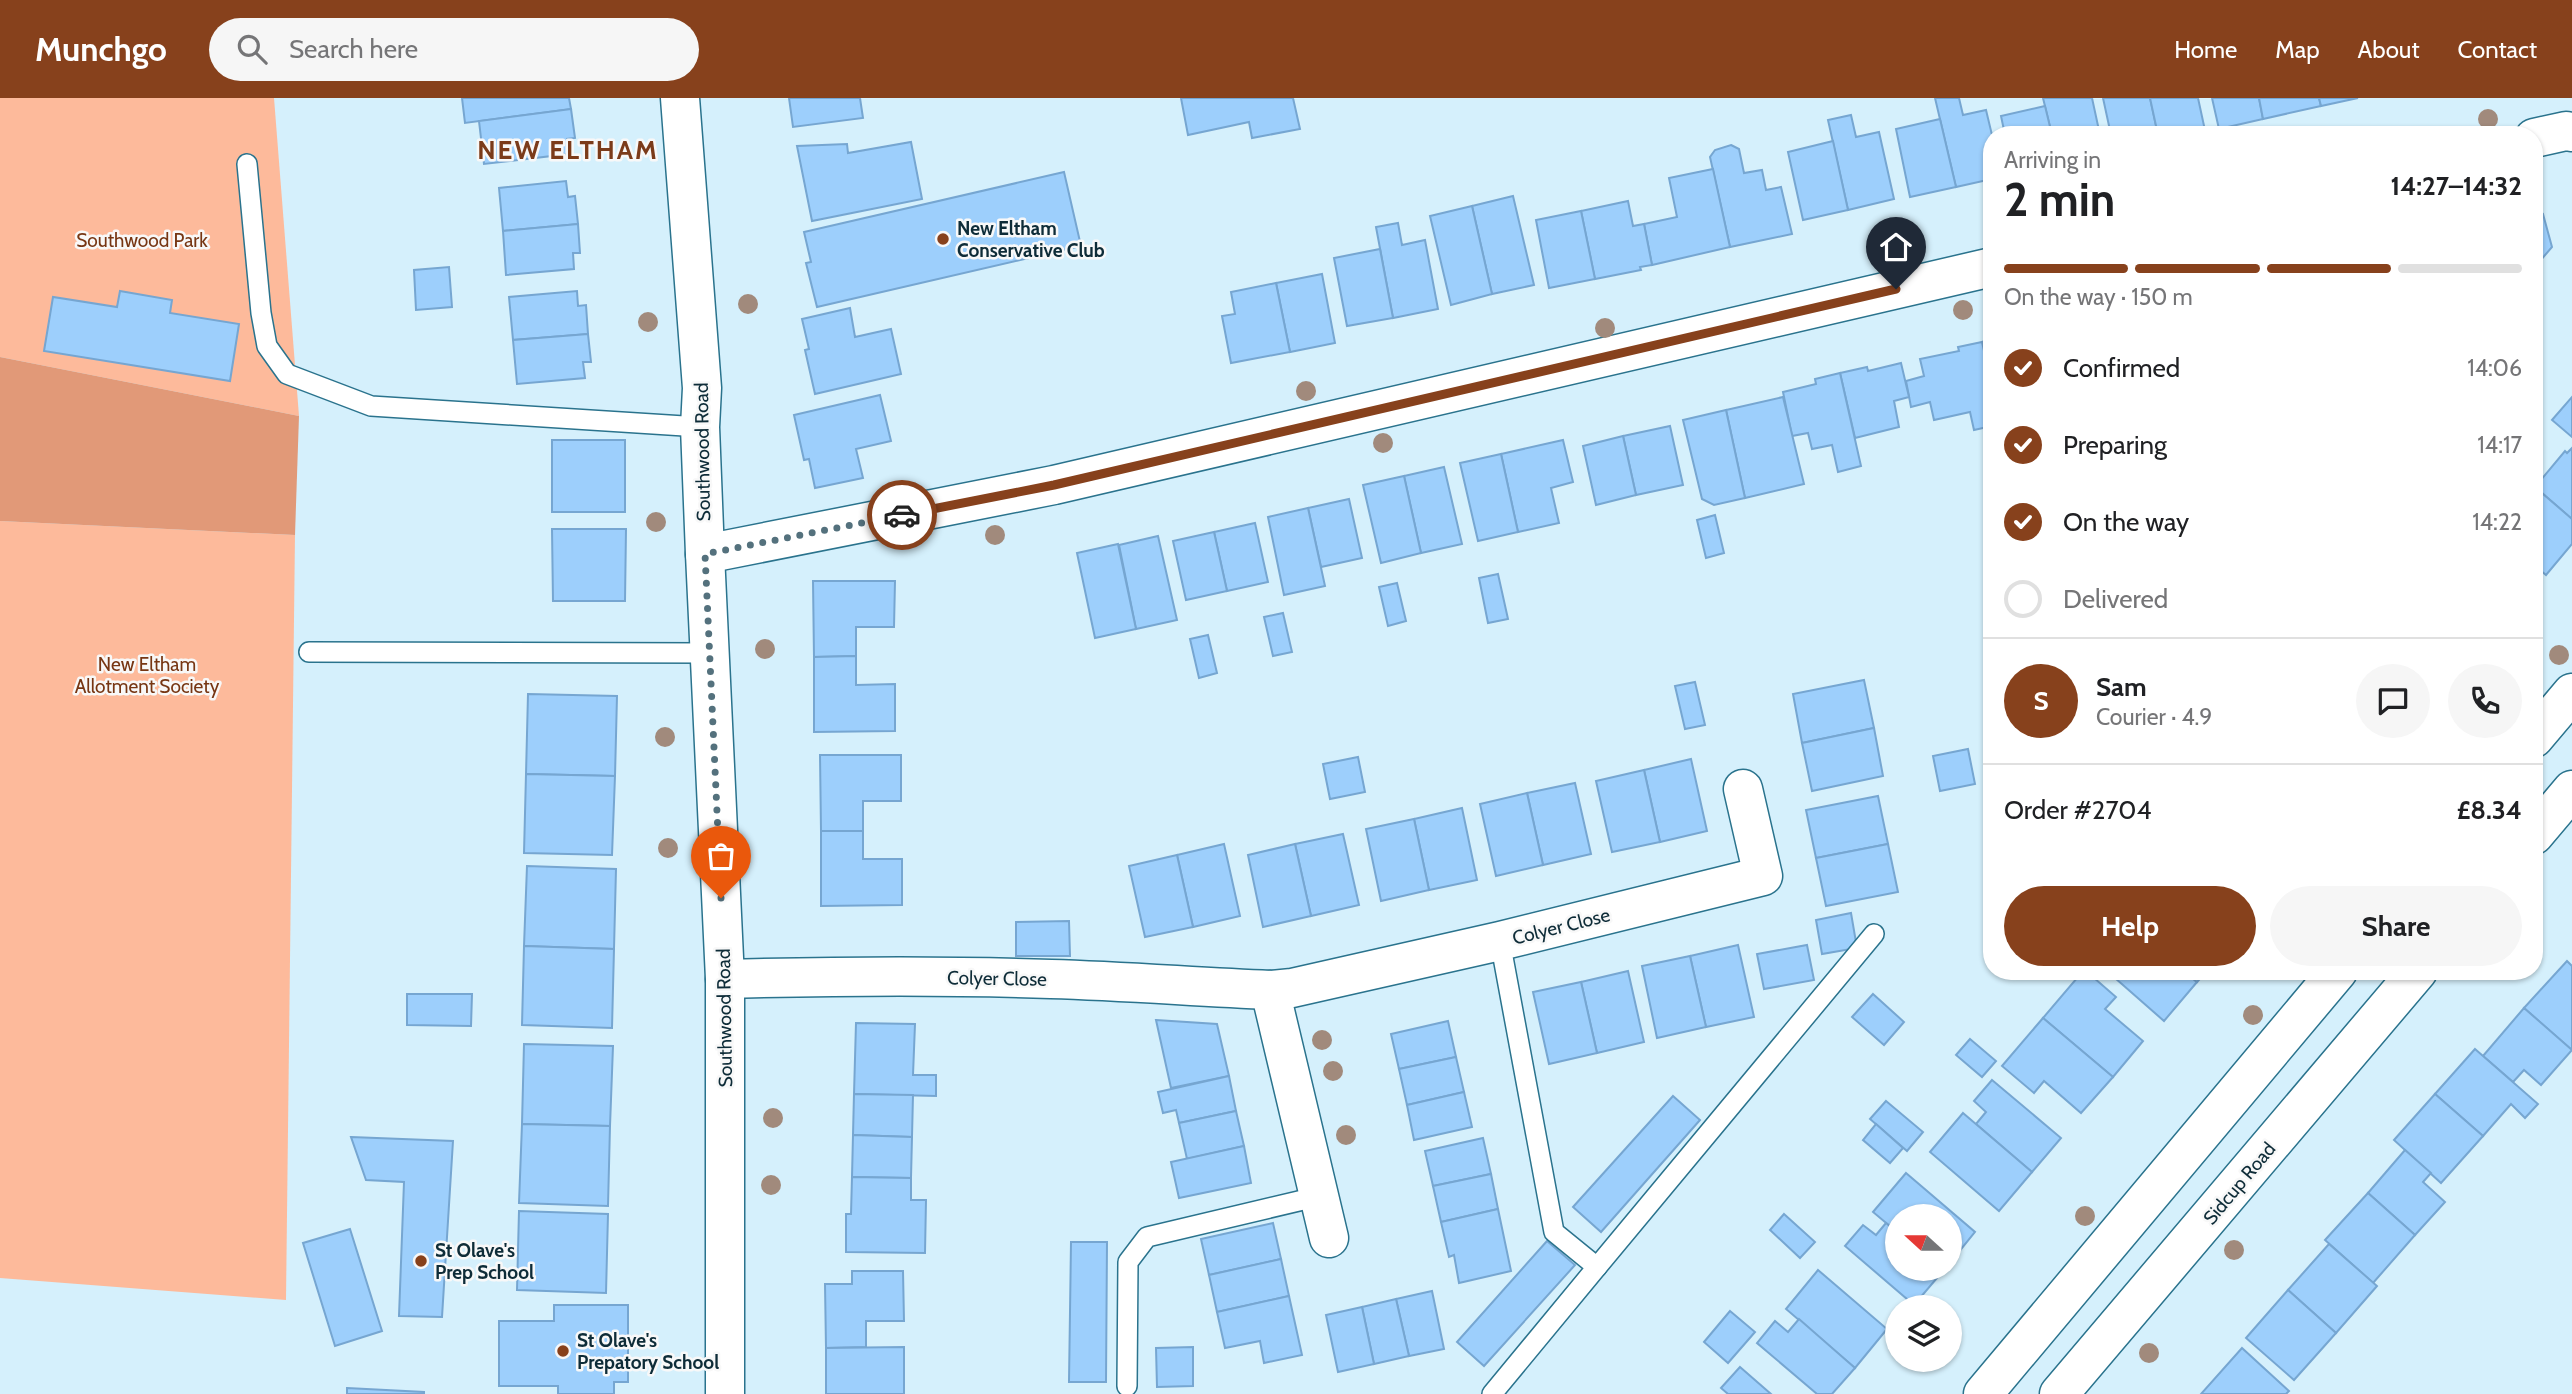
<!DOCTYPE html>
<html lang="en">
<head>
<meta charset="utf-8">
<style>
  :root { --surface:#fff; --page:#f6f6f6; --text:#202124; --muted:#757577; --line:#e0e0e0; --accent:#87411c }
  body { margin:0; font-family:Cabin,sans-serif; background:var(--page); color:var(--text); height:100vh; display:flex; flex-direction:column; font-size:26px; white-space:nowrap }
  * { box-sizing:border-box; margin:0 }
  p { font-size:23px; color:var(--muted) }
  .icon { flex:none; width:38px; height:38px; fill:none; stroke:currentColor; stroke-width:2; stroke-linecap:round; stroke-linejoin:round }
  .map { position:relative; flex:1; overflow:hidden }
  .panel { position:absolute; left:1983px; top:28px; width:560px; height:854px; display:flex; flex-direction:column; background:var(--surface); border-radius:28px; box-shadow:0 2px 5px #0004 }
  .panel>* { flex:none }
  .needle { width:46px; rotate:291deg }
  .controls { position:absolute; left:1885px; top:1106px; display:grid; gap:14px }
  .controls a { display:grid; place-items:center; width:77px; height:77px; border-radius:50%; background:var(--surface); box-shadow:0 2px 5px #0004; font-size:35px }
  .pin { position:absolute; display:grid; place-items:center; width:60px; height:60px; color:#fff; margin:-72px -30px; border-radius:50% 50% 50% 0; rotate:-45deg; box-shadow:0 0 7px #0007 }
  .pin .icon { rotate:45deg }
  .courier { position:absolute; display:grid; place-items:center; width:70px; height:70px; margin:-35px; border:5px solid #87411c; border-radius:50%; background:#fff; color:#222; box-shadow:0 2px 9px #0007 }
  .headline em { font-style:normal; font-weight:700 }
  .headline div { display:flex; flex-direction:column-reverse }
  .headline { display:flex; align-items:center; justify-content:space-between; height:119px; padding:0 21px }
  h1 { font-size:46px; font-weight:700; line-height:52px }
  .bar { display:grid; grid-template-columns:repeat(4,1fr); gap:10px 7px; align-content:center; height:84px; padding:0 21px }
  .bar i { height:9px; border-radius:5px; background:var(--line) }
  .bar .on { background:var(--accent) }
  .bar p { grid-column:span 4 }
  .line { display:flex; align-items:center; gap:18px; padding:0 21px; border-top:2px solid var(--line) }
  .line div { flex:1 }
  .round { display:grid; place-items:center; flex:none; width:74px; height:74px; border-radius:37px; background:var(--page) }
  ol { padding:0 21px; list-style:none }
  li { display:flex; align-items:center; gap:21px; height:77px }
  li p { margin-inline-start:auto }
  li .icon { padding:7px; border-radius:50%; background:var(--accent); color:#fff; stroke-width:4 }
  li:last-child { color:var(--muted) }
  li i { width:38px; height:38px; border:4px solid var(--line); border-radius:50% }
  .primary-button { display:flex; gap:14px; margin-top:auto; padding:14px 21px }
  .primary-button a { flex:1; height:80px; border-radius:42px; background:var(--accent); color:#fff; font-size:28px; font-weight:700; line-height:80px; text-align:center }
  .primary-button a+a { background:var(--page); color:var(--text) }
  header { display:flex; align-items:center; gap:42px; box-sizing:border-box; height:98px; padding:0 35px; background:var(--accent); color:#fff }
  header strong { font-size:33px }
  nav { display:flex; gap:38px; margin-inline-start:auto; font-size:24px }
  .search { width:490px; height:63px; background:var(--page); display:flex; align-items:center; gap:18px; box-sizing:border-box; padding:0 24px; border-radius:38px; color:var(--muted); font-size:26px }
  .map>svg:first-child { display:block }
</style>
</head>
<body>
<header>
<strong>Munchgo</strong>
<div class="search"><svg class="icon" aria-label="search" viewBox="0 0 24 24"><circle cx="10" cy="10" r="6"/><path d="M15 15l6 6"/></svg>Search here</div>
<nav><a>Home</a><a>Map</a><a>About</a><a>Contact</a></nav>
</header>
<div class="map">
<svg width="2572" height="1296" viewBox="0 0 2572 1296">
  <rect width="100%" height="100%" fill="#d5f0fc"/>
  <g fill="#fdba9b">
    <polygon points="0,0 274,0 299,318 0,259"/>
    <polygon points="0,423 295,437 286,1202 0,1180"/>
  </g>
  <polygon fill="#e19978" points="0,259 299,318 295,437 0,423"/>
  <g fill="#9dcffc" stroke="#76a6d1" stroke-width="2">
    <polygon points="462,0 569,0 571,11 465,25"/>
    <polygon points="789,0 860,0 863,20 793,29"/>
    <polygon points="1181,0 1293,0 1300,31 1252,40 1249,24 1188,37"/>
    <polygon points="1935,0 1959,0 1963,17 1986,12 1992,37 1992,81 1956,89"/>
    <polygon points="2043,0 2092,0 2100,37 2052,37"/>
    <polygon points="2103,0 2150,0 2158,37 2111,37"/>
    <polygon points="2150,0 2198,0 2206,37 2158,37"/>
    <polygon points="2212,0 2259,0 2263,21 2219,31"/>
    <polygon points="2259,0 2319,0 2321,8 2263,21"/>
    <polygon points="2319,0 2358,0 2321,8"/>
    <polygon points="2045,8 2052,37 2005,37 2001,18"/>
    <polygon points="571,11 575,40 567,41 568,56 484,66 479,23"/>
    <polygon points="1851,17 1856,39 1879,34 1894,101 1848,112 1828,22"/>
    <polygon points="1940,21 1956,89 1910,99 1896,31"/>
    <polygon points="1833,43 1848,112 1803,122 1788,54"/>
    <polygon points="911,44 922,101 812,123 797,48 847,46 848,55"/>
    <polygon points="1731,47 1739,51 1744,75 1762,72 1766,92 1781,89 1792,136 1730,149 1710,59 1715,52"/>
    <polygon points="1713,71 1730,149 1652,167 1644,126 1677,119 1669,80"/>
    <polygon points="1064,74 1081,148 817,209 806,165 811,164 804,134"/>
    <polygon points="566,83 568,99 575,98 578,126 503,133 499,90"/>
    <polygon points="1513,98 1534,187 1492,196 1472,108"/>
    <polygon points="1628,103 1633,128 1644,126 1652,167 1640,169 1641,172 1595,181 1581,113"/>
    <polygon points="1472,108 1492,196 1451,207 1430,118"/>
    <polygon points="1581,113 1595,181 1549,190 1536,122"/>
    <polygon points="2543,116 2552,149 2534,170 2534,118"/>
    <polygon points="1398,125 1402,147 1425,142 1438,211 1393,220 1376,129"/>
    <polygon points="578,126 580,155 573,155 574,171 506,177 503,133"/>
    <polygon points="1380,151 1393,220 1347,228 1334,160"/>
    <polygon points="449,169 452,209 416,212 414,172"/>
    <polygon points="1322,176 1335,245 1290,254 1276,185"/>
    <polygon points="1276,185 1290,254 1231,265 1222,218 1235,216 1231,194"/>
    <polygon points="120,193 172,202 170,215 239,226 230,283 44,253 53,199 117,209"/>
    <polygon points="577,193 578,208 586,207 588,236 513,242 509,199"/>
    <polygon points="850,210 855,239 891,231 901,276 815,296 805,252 809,251 802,221"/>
    <polygon points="588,236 591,264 583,264 585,280 517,286 513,242"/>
    <polygon points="1992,241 1992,288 1982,244"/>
    <polygon points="1982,244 1992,288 1992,328 1974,332 1970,314 1934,322 1930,304 1911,309 1906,283 1924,278 1920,261 1959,253 1958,249"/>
    <polygon points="1901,265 1909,299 1894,303 1899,329 1855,340 1840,275 1867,269 1868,273"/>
    <polygon points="1840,275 1861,368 1838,374 1832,347 1812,351 1808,335 1792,338 1783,294 1816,286 1815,281"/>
    <polygon points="880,297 891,343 856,351 863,380 815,390 809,361 804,362 794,317"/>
    <polygon points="1783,299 1804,386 1745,400 1726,312"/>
    <polygon points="2572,299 2572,339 2552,322"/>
    <polygon points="1726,312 1745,400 1714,407 1702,401 1683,322"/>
    <polygon points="1670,328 1683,387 1636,397 1623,338"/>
    <polygon points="1623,338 1636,397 1596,407 1583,348"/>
    <rect x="552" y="342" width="73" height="72"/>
    <polygon points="1563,342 1573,384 1551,390 1559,425 1518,434 1501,356"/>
    <polygon points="2572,350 2572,421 2535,389 2565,353 2567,355"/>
    <polygon points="1501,356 1518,434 1478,443 1460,365"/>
    <polygon points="1444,369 1462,446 1421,455 1404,378"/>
    <polygon points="1404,378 1421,455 1381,465 1363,387"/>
    <polygon points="2535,389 2572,421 2572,446 2546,477 2534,467"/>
    <polygon points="1349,401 1362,460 1321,469 1308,410"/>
    <polygon points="1308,410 1325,488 1284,497 1268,419"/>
    <polygon points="1715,417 1724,455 1706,460 1697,422"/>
    <polygon points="1255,425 1268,484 1227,493 1214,434"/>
    <polygon points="552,431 626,431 625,503 553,503"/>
    <polygon points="1214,434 1227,493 1186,502 1173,443"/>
    <polygon points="1158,438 1177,522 1136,531 1119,447"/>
    <polygon points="1118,446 1136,531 1095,540 1077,455"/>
    <polygon points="1498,476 1508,521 1488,525 1479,480"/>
    <polygon points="813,483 895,483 894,529 856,529 856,558 814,559"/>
    <polygon points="1397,485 1406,523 1388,528 1379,489"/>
    <polygon points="1283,515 1292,554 1273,558 1264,519"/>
    <polygon points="1208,537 1217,575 1199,580 1190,541"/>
    <polygon points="856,558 856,587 895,586 895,633 814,634 814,559"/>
    <polygon points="1864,582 1874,630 1802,645 1793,596"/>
    <polygon points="1695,584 1705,627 1685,631 1675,588"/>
    <polygon points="528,596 617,598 615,678 526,676"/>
    <polygon points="1874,630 1883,678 1812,693 1802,645"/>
    <polygon points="1968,651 1975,686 1940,693 1933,658"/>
    <polygon points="820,657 901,657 901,703 863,703 863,733 821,733"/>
    <polygon points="1358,659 1365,694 1330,701 1323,666"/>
    <polygon points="1691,661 1707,733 1660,744 1644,672"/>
    <polygon points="1644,672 1660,744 1612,754 1596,683"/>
    <polygon points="526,676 615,678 612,757 524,755"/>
    <polygon points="1575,685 1591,756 1543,767 1527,695"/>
    <polygon points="1527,695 1543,767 1496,778 1480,706"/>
    <polygon points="1878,698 1888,746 1816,760 1806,712"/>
    <polygon points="1462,710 1477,782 1429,792 1414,721"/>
    <polygon points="1414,721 1429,792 1381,803 1366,731"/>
    <polygon points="821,733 863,733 863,761 902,761 902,807 821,808"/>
    <polygon points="1343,736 1359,807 1311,818 1295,746"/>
    <polygon points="1224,746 1240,818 1193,829 1177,757"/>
    <polygon points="1295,746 1311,818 1263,829 1248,757"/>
    <polygon points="1888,746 1898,794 1826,808 1816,760"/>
    <polygon points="1177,757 1193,829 1145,839 1129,768"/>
    <polygon points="527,768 616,771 614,851 524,848"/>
    <polygon points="1851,815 1857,850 1822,856 1816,822"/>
    <polygon points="1069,823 1070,858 1016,858 1016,824"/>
    <polygon points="1738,847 1754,919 1706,929 1690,858"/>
    <polygon points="1807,847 1814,882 1764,891 1757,856"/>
    <polygon points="524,848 614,851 612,930 522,927"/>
    <polygon points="1690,858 1706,929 1657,940 1642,868"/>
    <polygon points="2567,863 2572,868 2572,952 2524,910"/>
    <polygon points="1628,873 1644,944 1597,955 1581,884"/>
    <polygon points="2083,873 2086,873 2116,899 2105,911 2143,943 2113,979 2043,920"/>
    <polygon points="2107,873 2184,873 2197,884 2164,923"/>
    <polygon points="2184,873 2207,873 2197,884"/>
    <polygon points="1581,884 1597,955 1549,966 1533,894"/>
    <polygon points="407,896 472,896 471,928 407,927"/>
    <polygon points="1873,896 1904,924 1884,947 1852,919"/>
    <polygon points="2524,910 2572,952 2541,987 2524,972 2513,984 2483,958"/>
    <polygon points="2043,920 2113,979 2081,1015 2044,983 2034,995 2002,968"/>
    <polygon points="1156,922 1217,926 1229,978 1171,990"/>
    <polygon points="1448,923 1456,959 1399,971 1391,936"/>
    <polygon points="856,925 915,926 913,977 936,977 936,998 854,996"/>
    <polygon points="1970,941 1996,963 1982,979 1956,957"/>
    <polygon points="524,946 613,948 610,1028 522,1026"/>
    <polygon points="2475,951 2538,1006 2525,1020 2511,1006 2483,1038 2435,996"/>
    <polygon points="1456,959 1464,994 1407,1007 1399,971"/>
    <polygon points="1229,978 1236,1013 1179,1025 1176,1012 1163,1015 1158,994"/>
    <polygon points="1992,982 2061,1040 2032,1074 1976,1026 1986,1014 1974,1003"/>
    <polygon points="1464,994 1472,1029 1414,1042 1407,1007"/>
    <polygon points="854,996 913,997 912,1039 853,1037"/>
    <polygon points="2435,996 2483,1038 2441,1085 2394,1042"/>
    <polygon points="1673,998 1700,1022 1601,1134 1573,1109"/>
    <polygon points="1886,1003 1923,1034 1907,1053 1870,1021"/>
    <polygon points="1236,1013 1244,1048 1187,1061 1179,1025"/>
    <polygon points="1963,1015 2032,1074 1999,1113 1930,1054"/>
    <polygon points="522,1026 610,1028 608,1108 519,1105"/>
    <polygon points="1876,1026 1903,1050 1890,1065 1863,1042"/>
    <polygon points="853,1037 912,1039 911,1080 852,1079"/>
    <polygon points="351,1039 453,1043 442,1219 399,1218 404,1084 366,1082"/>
    <polygon points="1483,1040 1491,1076 1433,1088 1425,1053"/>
    <polygon points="1244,1048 1251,1085 1179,1100 1171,1064"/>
    <polygon points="2405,1052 2431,1075 2423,1084 2445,1104 2415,1137 2368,1095"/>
    <polygon points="1906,1075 1975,1134 1950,1165 1950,1118 1897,1118 1897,1134 1873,1114"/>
    <polygon points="1491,1076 1498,1111 1441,1124 1433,1088"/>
    <polygon points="852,1079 911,1080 911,1102 926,1102 925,1155 846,1154 846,1116 851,1116"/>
    <polygon points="2368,1095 2415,1137 2373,1185 2325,1142"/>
    <polygon points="1498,1111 1511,1173 1459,1185 1454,1157 1449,1159 1441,1124"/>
    <polygon points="519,1113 608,1116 606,1195 517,1192"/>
    <polygon points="1784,1116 1815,1144 1800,1160 1770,1132"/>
    <polygon points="1273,1125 1281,1161 1209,1177 1201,1141"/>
    <polygon points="1886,1125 1897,1134 1897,1171 1940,1171 1943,1173 1914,1207 1845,1148 1863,1127 1876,1137"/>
    <polygon points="350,1131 382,1233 335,1248 303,1145"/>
    <polygon points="1547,1143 1575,1167 1484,1268 1457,1244"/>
    <polygon points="1071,1144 1107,1144 1106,1284 1069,1284"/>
    <polygon points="2329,1146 2377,1188 2336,1235 2288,1192"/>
    <polygon points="1281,1161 1289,1198 1217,1214 1209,1177"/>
    <polygon points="1818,1172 1887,1231 1855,1270 1786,1211"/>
    <polygon points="852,1173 903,1173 904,1223 866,1223 866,1249 826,1250 825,1186 852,1186"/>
    <polygon points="2288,1192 2336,1235 2294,1282 2246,1240"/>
    <polygon points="1432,1193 1444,1251 1409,1258 1396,1201"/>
    <polygon points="1289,1198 1302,1257 1264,1265 1260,1243 1225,1250 1217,1214"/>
    <polygon points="1396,1201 1409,1258 1374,1266 1362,1209"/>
    <polygon points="554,1207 628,1207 628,1284 614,1284 614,1296 558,1296 558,1288 499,1288 499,1223 554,1223"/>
    <polygon points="1362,1209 1374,1266 1338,1274 1326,1217"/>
    <polygon points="1730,1213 1755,1234 1728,1265 1704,1244"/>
    <polygon points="1799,1221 1855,1270 1832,1296 1817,1296 1757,1245 1775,1223 1788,1234"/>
    <polygon points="904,1249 904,1296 826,1296 826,1250"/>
    <polygon points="1193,1249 1193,1288 1157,1289 1156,1250"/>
    <polygon points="2242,1250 2289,1293 2286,1296 2201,1296"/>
    <polygon points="1740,1269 1771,1296 1728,1296 1721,1290"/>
    <polygon points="347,1290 424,1294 424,1296 347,1296"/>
  </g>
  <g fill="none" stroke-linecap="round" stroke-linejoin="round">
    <g stroke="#2a738d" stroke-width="22">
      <g id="lane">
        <polyline points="247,66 261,215 267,248 287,276 371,308 700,329"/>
        <polyline points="309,554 709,555"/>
        <polyline points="1597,1169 1874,836"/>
        <polyline points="1127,1288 1128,1164 1147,1139 1320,1098"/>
        <polyline points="1492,1296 1597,1169 1554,1134 1500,843"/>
      </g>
    </g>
    <g stroke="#2a738d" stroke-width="41">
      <g id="street">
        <polyline points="2534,40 2566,33 2572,34"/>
        <polyline points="705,456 1054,387 1992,169"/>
        <path d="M725,881C834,878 942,877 1051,881C1124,883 1197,889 1270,892L1292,890L1500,843L1763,778L1743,691"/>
        <polyline points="1270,892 1329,1140"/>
      </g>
    </g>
    <g stroke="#2a738d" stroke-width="41">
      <polyline id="secondary" points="680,0 702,290 700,329 705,456 725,881 725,1296"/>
    </g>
    <g stroke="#2a738d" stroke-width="41">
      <g id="highway">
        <polyline points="2534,640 2572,595"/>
        <polyline points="2534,737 2572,692"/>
        <polyline points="1983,1296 2338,873"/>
        <polyline points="2059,1296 2418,873"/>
      </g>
    </g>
    <use href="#lane" stroke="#fff" stroke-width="19"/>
    <use href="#street" stroke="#fff" stroke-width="38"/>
    <use href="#secondary" stroke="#fff" stroke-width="38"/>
    <use href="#highway" stroke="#fff" stroke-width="38"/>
  </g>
  <g fill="#a18a7c">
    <circle cx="2488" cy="21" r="10"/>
    <circle cx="748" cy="206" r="10"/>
    <circle cx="1963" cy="212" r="10"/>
    <circle cx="648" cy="224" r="10"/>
    <circle cx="1605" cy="230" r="10"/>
    <circle cx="1306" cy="293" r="10"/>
    <circle cx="1383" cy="345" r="10"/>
    <circle cx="656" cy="424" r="10"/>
    <circle cx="995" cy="437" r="10"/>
    <circle cx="765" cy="551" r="10"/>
    <circle cx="2559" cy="557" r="10"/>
    <circle cx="665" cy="639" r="10"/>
    <circle cx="668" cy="750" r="10"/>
    <circle cx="2253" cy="917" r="10"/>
    <circle cx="1322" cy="942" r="10"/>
    <circle cx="1333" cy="973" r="10"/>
    <circle cx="773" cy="1020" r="10"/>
    <circle cx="1346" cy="1037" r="10"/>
    <circle cx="771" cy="1087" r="10"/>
    <circle cx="2085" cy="1118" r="10"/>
    <circle cx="2234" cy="1152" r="10"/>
    <circle cx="2149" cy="1255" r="10"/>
  </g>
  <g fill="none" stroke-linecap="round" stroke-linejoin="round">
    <polyline stroke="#54717d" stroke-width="7" stroke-dasharray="0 12.6" points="721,800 705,456 902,417"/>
    <polyline stroke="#87411c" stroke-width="9" points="902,417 1054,387 1896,191"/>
  </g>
  <g fill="#87411c" stroke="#f8f8f8" stroke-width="2.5">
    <circle cx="943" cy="141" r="7"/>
    <circle cx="421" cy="1163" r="7"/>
    <circle cx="563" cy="1253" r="7"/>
  </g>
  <g text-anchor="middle" stroke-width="5" stroke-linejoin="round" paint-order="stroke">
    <g font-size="19" font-weight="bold" fill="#0e2c38" stroke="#f8f8f8" text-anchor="start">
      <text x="957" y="137">New Eltham<tspan x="957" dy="22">Conservative Club</tspan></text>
      <text x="435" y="1159">St Olave's<tspan x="435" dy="22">Prep School</tspan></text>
      <text x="577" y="1249">St Olave's<tspan x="577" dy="22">Prepatory School</tspan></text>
    </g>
    <g font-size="19" fill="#773613" stroke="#f8f8f8">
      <text x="142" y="149">Southwood Park</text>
      <text x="147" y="573">New Eltham<tspan x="147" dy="22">Allotment Society</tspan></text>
    </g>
    <g font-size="19" fill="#0e2c38" stroke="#f8f8f8">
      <text transform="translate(702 354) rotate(-91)" y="7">Southwood Road</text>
      <text transform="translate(1561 828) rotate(-14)" y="7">Colyer Close</text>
      <text transform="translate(997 880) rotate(1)" y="7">Colyer Close</text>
      <text transform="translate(724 920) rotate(-91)" y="7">Southwood Road</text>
      <text transform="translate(2239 1085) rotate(-50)" y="7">Sidcup Road</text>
    </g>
    <g font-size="26" font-weight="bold" letter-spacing="2" fill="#7b3b1a" stroke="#f8f8f8">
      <text x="568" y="61">NEW ELTHAM</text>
    </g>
  </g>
</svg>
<div class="controls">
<a><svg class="needle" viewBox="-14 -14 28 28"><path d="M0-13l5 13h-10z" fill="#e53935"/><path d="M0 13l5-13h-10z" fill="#757577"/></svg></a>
<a><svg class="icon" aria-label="layers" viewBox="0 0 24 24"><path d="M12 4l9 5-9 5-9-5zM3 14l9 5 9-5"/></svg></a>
</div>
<div class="pin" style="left:721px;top:800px;background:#ea580c"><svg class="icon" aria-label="bag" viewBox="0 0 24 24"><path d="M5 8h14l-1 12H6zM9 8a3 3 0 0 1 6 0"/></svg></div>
<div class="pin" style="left:1896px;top:191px;background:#1f2937"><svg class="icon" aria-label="home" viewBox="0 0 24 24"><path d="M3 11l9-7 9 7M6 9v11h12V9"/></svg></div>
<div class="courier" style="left:902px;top:417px"><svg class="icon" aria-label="car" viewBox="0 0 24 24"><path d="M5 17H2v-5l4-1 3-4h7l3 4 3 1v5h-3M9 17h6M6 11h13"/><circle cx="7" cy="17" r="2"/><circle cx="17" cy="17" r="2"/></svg></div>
<section class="panel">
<div class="headline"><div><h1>2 min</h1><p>Arriving in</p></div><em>14:27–14:32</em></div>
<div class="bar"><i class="on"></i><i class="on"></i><i class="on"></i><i></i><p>On the way · 150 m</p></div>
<ol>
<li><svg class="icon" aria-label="check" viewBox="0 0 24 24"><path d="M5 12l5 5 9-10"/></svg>Confirmed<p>14:06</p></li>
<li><svg class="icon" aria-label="check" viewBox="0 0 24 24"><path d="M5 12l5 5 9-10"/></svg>Preparing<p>14:17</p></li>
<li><svg class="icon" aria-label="check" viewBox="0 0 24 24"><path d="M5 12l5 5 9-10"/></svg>On the way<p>14:22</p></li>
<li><i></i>Delivered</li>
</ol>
<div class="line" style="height:126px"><b class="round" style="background:var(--accent);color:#fff">S</b><div><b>Sam</b><p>Courier · 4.9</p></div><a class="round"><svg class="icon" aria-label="chat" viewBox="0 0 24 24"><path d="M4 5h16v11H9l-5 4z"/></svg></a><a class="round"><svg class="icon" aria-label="phone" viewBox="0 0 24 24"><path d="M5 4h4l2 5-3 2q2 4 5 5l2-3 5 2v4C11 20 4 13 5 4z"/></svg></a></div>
<div class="line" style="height:91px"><div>Order #2704</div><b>£8.34</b></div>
<div class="primary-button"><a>Help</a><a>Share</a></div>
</section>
</div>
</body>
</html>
